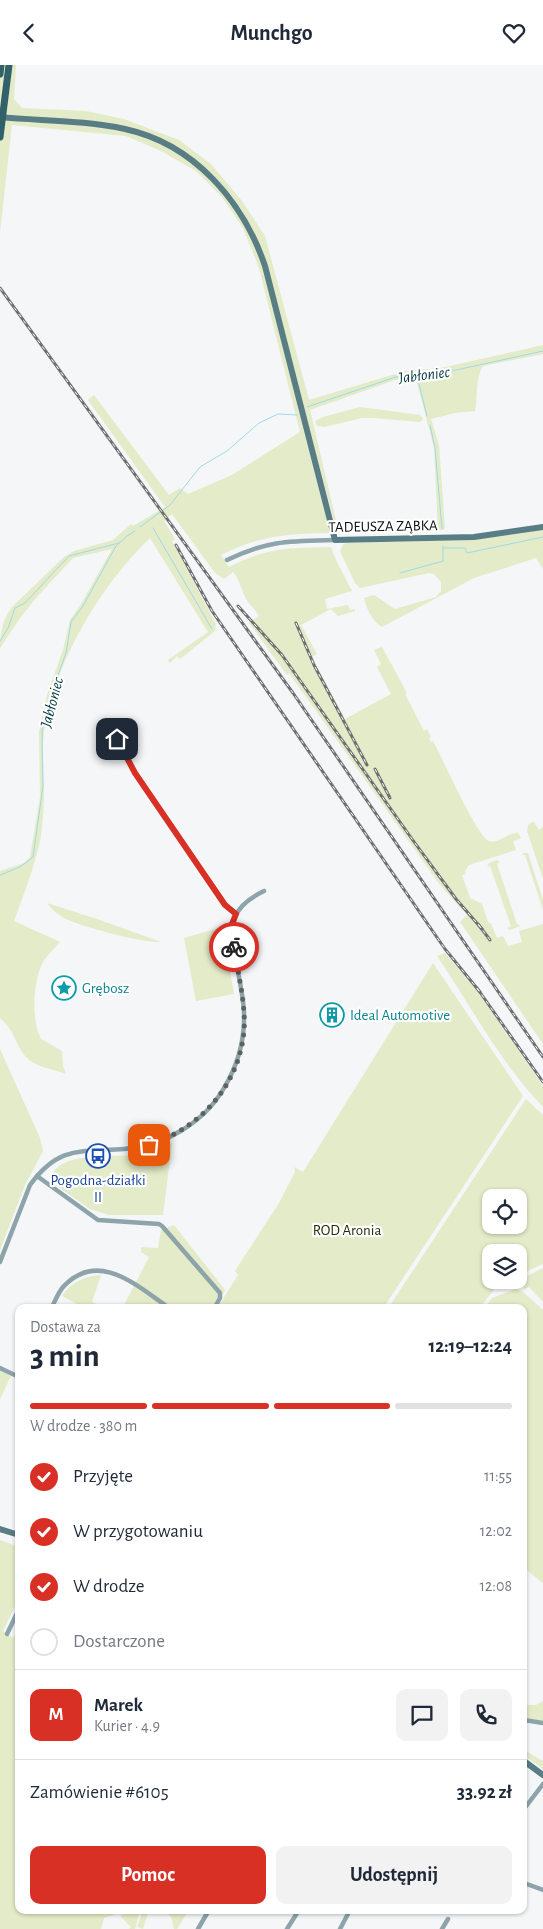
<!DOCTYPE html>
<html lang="pl">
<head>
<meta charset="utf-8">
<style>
  :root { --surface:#fff; --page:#f2f2f3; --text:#1f2937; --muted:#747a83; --line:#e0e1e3; --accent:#d93025 }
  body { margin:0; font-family:"Alegreya Sans",sans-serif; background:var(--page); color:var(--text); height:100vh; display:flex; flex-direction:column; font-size:19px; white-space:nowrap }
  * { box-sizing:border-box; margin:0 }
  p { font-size:16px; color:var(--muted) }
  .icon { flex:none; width:28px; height:28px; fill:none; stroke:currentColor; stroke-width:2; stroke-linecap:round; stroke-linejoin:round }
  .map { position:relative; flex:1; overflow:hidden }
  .side { position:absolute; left:15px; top:1239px; width:512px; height:610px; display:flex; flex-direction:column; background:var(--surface); border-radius:10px; box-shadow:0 1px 4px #0004 }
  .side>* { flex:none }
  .fabs { position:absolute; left:482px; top:1124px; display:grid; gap:10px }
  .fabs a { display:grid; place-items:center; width:45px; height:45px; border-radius:10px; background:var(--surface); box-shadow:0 1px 4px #0004; font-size:25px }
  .pin { position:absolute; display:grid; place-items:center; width:42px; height:42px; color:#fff; margin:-21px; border-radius:10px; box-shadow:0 2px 8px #0006 }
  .courier { position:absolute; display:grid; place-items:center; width:50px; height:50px; margin:-25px; border:4px solid #d93025; border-radius:50%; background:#fff; color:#222; box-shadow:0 1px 6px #0007 }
  .overview em { font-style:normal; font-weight:700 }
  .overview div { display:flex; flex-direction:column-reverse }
  .overview { display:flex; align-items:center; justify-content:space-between; height:85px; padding:0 15px }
  h1 { font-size:32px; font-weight:700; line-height:38px }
  .bar { display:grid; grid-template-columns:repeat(4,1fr); gap:8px 5px; align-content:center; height:60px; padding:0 15px }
  .bar i { height:6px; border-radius:4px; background:var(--line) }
  .bar .selected { background:var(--accent) }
  .bar p { grid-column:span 4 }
  .line { display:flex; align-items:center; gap:12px; padding:0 15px; border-top:1px solid var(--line) }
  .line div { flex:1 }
  .round { display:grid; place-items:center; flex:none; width:52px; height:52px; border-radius:10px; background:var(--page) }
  ol { padding:0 15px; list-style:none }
  li { display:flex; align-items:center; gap:15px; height:55px }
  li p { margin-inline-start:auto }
  li .icon { padding:5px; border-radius:50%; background:var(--accent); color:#fff; stroke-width:4 }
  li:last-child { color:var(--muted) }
  li i { width:28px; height:28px; border:2px solid var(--line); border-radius:50% }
  .action { display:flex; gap:10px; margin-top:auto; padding:10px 15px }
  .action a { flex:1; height:58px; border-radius:10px; background:var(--accent); color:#fff; font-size:20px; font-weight:700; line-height:58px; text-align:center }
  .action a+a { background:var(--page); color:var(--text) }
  header { display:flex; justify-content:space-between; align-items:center; height:65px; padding:0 15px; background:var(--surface); font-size:22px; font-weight:700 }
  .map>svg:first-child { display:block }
</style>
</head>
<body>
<header><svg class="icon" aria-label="back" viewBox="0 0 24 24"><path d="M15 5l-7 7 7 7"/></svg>Munchgo<svg class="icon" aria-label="heart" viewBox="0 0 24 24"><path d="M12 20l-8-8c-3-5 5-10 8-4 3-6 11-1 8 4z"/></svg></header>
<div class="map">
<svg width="543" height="1864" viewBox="0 0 543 1864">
  <rect width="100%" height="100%" fill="#f5f6f7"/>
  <g fill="#e3ebc8" fill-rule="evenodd">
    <path d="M0,0H16L14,34L22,43L86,46L124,54L179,75L211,99L242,136L265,171L309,335L405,306L441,303L543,280V289L483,301C475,314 478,331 475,346L455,348L431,354L439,380L445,464L438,466L434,383L416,314L395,315L310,345L339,468L337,467L302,337L297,339L330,468C286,469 261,470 221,490L229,502C269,482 289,483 331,482L336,495L352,526L325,534L327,544L348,540L350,545L355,544V546L338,551L331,544L301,560L317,589L312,592L345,654L391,629L377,602L381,599L374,585L382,582L407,628L405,629L424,666L427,664L431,672L429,674L431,677L433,676C442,692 477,772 489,776C500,779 508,767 518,768L521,773L513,776L516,785L469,800L465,806L466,809L462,810L470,833L482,839L488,857L491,859L497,873L503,871L508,881L522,877L519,866L543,859V979L460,857L467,850L440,820L289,608L287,610L249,558L259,551C255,544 250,540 246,534C241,525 240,515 233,507L224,514L215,508L172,449L164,456L175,474L172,476L216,559L215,566L180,594L177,591L170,598L168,595L208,567L150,473C100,521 54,598 44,667C41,689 45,713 44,735C43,751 42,774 37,788C31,811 22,834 14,856L60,877C54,884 46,891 42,899C33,918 31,955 41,974L62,986L63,1001L66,1009C53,1004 35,1002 26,992C15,979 15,966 0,953V806L24,798L30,792L40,732L39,667L47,630L63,585L70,555L81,539L112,484L73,493L35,534L18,556L0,583C0,567 3,552 14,540L64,492L74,486L113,475L131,459L133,461L165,442L88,335L94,330L169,430L180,423L188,429L232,410L300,367L259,203L243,163L222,132L196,106L161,86L126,71L12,60L0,168Z"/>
    <polygon points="360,342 420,350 423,354 420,357 373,353 362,353 324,362 317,361 315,356 323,352"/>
    <path d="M543,464V504L536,493L474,513L382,562C372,556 367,545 364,533L374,530L395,544L436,532L441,526V517L434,509L429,508L360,523L355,518L340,486L343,479L348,478L472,475Z"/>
    <polygon points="532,757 534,757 539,765 543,762 543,814 527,766 528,760"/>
    <polygon points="524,788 528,788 543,835 543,845 525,790 522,790"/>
    <polygon points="497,795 500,797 497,799 517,859 520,860 518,862 510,865 507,863 511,861 490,801 487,802 489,798"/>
    <path d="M47,838L100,855L161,877C141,878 78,861 62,852C56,848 51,843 47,838Z"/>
    <polygon points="222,862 234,929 196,936 184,873"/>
    <path d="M445,888L477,926L543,1021V1042C501,999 471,941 437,891Z"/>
    <polygon points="433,898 523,1031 384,1242 218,1242 238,1210 235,1206 279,1138 295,1107 294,1102 303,1107"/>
    <polygon points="0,984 40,1073 43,1086 25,1120 0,1185"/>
    <path d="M526,1034L543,1050V1199L519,1210V1188H491V1215H502L480,1242H389ZM519,1132V1160H491V1132Z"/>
    <path d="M172,1078L163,1150H109L90,1144L50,1116C56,1083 118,1094 143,1089C152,1086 162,1081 172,1078Z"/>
    <polygon points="174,1160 225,1225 214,1242 123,1242 149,1192 141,1187 141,1182 158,1183 161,1165"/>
    <polygon points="543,1203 543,1237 529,1222 525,1224 518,1216"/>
    <path d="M101,1210L92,1237L103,1242H83L62,1231C71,1217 85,1211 101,1210Z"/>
    <polygon points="516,1224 523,1227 543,1245 543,1518 524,1503 524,1242 485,1242 492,1233"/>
    <polygon points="0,1305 11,1311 0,1334"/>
    <polygon points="0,1475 19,1482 19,1533 3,1566 13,1573 15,1569 19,1570 19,1845 127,1845 104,1853 101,1864 0,1864"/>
    <polygon points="543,1636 543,1656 524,1653 524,1640 536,1640"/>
    <polygon points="524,1685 543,1696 543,1704 524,1690"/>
    <polygon points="135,1845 140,1846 135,1864 129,1864 131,1862 120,1851"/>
    <polygon points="143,1845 149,1845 143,1864 137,1862"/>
    <polygon points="163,1845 189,1845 177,1864 174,1864 171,1852"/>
  </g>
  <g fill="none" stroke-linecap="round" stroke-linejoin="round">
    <g stroke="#a1d9e9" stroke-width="1">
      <polyline points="417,311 427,351"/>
      <polyline points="307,342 396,312 447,307 543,286"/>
      <polyline points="430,360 435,383 442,464"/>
      <polyline points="140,462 170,440 200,402 227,386 259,358 278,349 297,350"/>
      <polyline points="153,463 212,564"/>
      <polyline points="443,483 465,483 467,488 543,472"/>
      <polyline points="400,508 443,496 443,481"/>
      <polyline points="0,576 8,563 15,543 25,538 69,491 119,478"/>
      <polyline points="0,810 20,802 33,792 43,721 42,666 47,641 66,588 71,557 83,541 116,481 127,471 135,466"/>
    </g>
    <g stroke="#8ca4aa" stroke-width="4.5">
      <path d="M227,495C268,475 290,476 335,475"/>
      <polyline points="117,674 135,708 225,839 236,849"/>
      <polyline points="37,1111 98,1155 159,1159 162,1161 220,1228 220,1233 215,1242"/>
      <path d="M0,1197L30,1120C59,1080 81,1087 124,1084C164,1081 204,1058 224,1023C238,1000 245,974 244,947C243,928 238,909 235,891C230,857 231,842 264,826"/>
      <path d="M52,1242C55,1236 58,1228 63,1222C98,1184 137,1221 168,1242"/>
      <polyline points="0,1303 19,1312"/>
      <polyline points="7,1569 19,1544"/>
      <polyline points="524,1655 543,1658"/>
      <polyline points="524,1744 543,1719"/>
      <polyline points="524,1818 543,1825"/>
      <polyline points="198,1864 209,1845"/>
      <polyline points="287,1864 299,1845"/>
      <polyline points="340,1864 350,1845"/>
      <polyline points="442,1864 448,1854"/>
    </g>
    <g stroke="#597d85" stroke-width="6">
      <path d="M0,52C41,56 84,55 125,64C194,79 243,136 265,201L335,475L474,472L543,462"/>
      <polyline points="0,1464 19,1470"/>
      <polyline points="524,1696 543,1710"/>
    </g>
    <g stroke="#33616a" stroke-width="7">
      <polyline points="0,9 1,0"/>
      <polyline points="0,72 9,0"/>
    </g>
    <g stroke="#6e6f6f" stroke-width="3">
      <g id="rail">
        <polyline points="0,223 293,628 543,992"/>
        <polyline points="176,480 212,546 445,884 480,927"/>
        <polyline points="238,541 282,590 412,774 456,834 482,864"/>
        <polyline points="296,558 314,600 367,700"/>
        <polyline points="375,704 390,733"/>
        <polyline points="478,859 490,875"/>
        <polyline points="477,923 543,1017"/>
      </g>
    </g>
    <use href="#rail" stroke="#fff" stroke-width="1" stroke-dasharray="4" stroke-linecap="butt"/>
  </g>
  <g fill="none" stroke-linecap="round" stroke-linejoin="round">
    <path stroke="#5f6060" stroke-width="5" stroke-dasharray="0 9" d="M149,1080C200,1063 239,1021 244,966C246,939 238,909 234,882"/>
    <polyline stroke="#d93025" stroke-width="6" points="117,674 135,708 225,840 236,849 232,859 234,882"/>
  </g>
  <defs>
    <g id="sight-ring" transform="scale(1.25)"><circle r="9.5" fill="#fff" stroke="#0f9aa8" stroke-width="1.5"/><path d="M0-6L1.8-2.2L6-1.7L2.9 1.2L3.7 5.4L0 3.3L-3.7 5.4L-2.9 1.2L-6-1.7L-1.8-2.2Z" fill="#0f9aa8"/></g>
    <g id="building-ring" transform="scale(1.25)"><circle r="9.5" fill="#fff" stroke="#0f9aa8" stroke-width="1.5"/><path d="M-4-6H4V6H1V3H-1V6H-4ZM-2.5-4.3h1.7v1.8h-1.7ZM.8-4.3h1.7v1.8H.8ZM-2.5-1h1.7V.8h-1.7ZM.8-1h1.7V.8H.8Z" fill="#0f9aa8"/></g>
    <g id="bus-ring" transform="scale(1.25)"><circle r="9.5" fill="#fff" stroke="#1a4fb4" stroke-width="1.5"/><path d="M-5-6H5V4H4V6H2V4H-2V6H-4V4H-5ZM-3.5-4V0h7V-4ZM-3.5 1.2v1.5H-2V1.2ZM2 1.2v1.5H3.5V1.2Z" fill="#1a4fb4"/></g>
  </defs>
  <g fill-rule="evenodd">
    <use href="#sight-ring" x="64" y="923"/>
    <use href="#building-ring" x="332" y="950"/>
    <use href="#bus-ring" x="98" y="1091"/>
  </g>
  <g text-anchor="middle" stroke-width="4.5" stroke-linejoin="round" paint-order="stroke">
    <g font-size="15" fill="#0e0f0f" stroke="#fff">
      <text transform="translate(383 461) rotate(-1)" y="5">TADEUSZA ZĄBKA</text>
    </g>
    <g font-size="15" fill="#0d838f" stroke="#fff" text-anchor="start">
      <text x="82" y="928">Grębosz</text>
      <text x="350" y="955">Ideal Automotive</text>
    </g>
    <g font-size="15" fill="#164399" stroke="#fff">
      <text x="98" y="1120">Pogodna-działki<tspan x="98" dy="17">II</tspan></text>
    </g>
    <g font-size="15" fill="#272d09" stroke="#fff">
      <text x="347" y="1170">ROD Aronia</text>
    </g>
    <g font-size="16" font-style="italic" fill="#003541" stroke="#fff">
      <text transform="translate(424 309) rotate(-7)" y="6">Jabłoniec</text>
      <text transform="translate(51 637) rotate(-75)" y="6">Jabłoniec</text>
    </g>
  </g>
</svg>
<div class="fabs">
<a><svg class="icon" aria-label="locate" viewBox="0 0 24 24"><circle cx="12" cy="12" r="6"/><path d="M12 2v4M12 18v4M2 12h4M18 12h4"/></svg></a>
<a><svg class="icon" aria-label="layers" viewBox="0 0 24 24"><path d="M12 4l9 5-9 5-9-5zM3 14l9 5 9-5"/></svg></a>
</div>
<div class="pin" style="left:149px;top:1080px;background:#ea580c"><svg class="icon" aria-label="bag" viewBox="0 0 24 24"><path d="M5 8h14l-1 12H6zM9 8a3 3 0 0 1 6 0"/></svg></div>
<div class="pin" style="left:117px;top:674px;background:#1f2937"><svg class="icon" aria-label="home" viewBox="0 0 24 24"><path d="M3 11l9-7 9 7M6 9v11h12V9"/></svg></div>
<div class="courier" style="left:234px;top:882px"><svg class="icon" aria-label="bike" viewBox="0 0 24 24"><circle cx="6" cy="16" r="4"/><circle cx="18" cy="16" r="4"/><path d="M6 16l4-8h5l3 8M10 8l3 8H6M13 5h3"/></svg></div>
<section class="side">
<div class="overview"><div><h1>3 min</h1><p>Dostawa za</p></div><em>12:19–12:24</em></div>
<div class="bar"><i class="selected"></i><i class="selected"></i><i class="selected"></i><i></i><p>W drodze · 380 m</p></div>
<ol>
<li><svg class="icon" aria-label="check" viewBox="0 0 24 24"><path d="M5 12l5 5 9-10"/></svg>Przyjęte<p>11:55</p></li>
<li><svg class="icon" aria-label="check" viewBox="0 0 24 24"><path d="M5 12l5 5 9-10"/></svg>W przygotowaniu<p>12:02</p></li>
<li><svg class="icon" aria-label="check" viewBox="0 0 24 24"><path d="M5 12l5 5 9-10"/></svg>W drodze<p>12:08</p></li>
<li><i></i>Dostarczone</li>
</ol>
<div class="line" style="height:90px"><b class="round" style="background:var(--accent);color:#fff">M</b><div><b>Marek</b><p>Kurier · 4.9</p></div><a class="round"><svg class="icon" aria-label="chat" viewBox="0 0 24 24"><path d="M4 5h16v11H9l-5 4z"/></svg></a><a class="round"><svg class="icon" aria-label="phone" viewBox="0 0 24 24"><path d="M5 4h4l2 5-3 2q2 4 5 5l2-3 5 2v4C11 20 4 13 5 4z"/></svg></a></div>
<div class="line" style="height:65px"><div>Zamówienie #6105</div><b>33.92 zł</b></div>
<div class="action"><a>Pomoc</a><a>Udostępnij</a></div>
</section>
</div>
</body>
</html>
